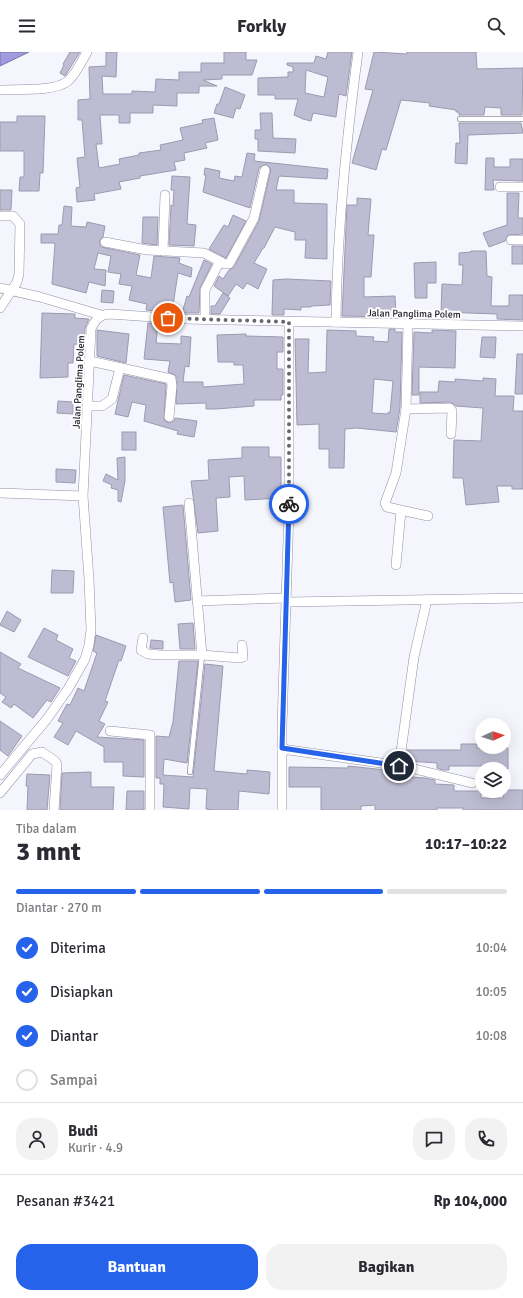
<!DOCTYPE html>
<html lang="id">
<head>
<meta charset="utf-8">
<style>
  :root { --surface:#fff; --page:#f2f2f3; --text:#2b2b33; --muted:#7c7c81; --line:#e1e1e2; --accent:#2563eb }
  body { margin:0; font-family:Signika,sans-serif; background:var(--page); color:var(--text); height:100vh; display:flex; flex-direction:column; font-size:15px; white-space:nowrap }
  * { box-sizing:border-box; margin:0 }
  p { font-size:13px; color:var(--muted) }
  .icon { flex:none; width:22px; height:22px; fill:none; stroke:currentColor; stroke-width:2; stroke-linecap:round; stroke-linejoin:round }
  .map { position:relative; height:758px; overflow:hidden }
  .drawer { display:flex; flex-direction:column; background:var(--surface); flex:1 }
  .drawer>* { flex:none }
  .needle { width:26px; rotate:87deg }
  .buttons { position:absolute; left:475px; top:666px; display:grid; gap:8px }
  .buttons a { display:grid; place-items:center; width:36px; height:36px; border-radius:50%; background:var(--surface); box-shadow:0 4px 16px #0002; font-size:20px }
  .pin { position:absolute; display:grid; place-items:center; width:34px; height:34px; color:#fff; margin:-17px; border:2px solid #fff; border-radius:50%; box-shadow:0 1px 4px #0007 }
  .courier { position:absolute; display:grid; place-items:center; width:40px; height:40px; margin:-20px; border:3px solid #2563eb; border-radius:50%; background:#fff; color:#222; box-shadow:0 1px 5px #0007 }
  .head em { font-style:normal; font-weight:700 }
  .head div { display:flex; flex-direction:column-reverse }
  .head { display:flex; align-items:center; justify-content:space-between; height:68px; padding:0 16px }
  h1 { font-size:26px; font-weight:700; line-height:30px }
  .bar { display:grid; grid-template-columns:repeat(4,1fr); gap:6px 4px; align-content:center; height:48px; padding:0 16px }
  .bar i { height:5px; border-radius:3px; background:var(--line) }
  .bar .active { background:var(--accent) }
  .bar p { grid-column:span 4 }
  .line { display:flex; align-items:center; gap:10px; padding:0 16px; border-top:1px solid var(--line) }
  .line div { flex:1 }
  .round { display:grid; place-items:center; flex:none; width:42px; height:42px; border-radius:16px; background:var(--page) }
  ol { padding:0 16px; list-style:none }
  li { display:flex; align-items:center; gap:12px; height:44px }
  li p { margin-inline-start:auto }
  li .icon { padding:4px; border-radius:50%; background:var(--accent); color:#fff; stroke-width:4 }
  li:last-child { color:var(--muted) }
  li i { width:22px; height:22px; border:2px solid var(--line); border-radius:50% }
  .primary-button { display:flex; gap:8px; margin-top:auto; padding:8px 16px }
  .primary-button a { flex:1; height:46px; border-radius:16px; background:var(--accent); color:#fff; font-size:16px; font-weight:700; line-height:46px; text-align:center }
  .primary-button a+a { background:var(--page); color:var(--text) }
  header { display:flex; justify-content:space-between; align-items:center; height:52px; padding:0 16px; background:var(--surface); font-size:18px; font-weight:700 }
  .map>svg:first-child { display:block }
</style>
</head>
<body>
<header><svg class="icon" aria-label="menu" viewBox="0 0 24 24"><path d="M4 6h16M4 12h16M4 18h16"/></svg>Forkly<svg class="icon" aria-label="search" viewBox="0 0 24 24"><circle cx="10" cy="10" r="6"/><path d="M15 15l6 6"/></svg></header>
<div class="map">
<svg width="523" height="758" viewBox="0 0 523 758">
  <rect width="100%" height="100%" fill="#f5f5fe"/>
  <polygon fill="#a19ade" stroke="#7974a6" points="0,0 29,0 0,14"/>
  <g fill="#bebcd2" stroke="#9b9aaf" fill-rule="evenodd">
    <polygon points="70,0 80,0 65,24 60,21 64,13 63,12"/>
    <polygon points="106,0 117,0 116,25 102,24 103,42 132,42 132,39 155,40 156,27 179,28 179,20 201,20 201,11 224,11 224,0 246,0 246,8 257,8 252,23 222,23 222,27 203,28 217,34 199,34 199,41 177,41 177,54 153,53 153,61 130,61 130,71 119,71 119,63 100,63 102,92 96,92 99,116 120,112 119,107 139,103 139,101 161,98 160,93 183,88 180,76 203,71 202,68 214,66 218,88 205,91 207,96 184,101 185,108 174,110 176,118 140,124 140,126 119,130 121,137 94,142 95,148 77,150 76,136 80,135 77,106 85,105 82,68 78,68 78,48 90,47 89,15 106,14"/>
    <path d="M328,0H352L346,44L339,42L336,65L313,61L311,69L303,67L294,63L298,47H275V43H258V26L288,25V20H293V15L287,13V11H314L316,4L326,7ZM306,18L328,25L324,45L305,41Z"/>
    <polygon points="374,0 407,2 407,0 476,0 477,17 523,16 522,63 501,63 501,56 485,55 484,63 459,63 459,60 456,60 456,58 429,54 430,51 401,48 386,98 382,97 376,118 352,111 373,38 365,37"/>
    <polygon points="225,35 245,43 240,57 236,56 233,66 214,61 217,52 219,52"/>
    <polygon points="260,61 272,61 273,86 296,87 295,101 258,99 258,87 255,87 255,78 261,78"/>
    <polygon points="17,64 45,64 43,121 40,121 39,139 19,139 20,125 24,125 24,99 0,99 0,70 17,70"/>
    <polygon points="459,71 521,71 523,81 468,83 467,112 455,111 456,91 460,91"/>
    <polygon points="247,101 255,102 254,109 328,117 327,127 279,124 276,138 294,138 294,151 327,152 327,207 305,206 306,188 295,188 295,180 275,175 264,196 263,196 254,211 267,217 258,237 247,231 243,237 236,232 228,244 214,234 219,224 223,227 229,218 234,215 259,169 271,117 266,112 259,116 250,156 203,140 206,123 204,123 205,116 220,119 219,126 234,129 235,124 242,125"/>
    <polygon points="486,106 494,106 494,115 510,115 510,107 523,107 523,129 493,128 494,138 485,138"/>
    <polygon points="172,124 190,125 187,172 196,173 194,194 169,193 171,153 173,154 174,138 171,138"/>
    <polygon points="0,138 12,138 11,158 0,158"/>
    <polygon points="507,141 519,141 518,166 523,166 523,182 508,183 505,189 489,195 483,181 507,173"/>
    <polygon points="357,146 371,147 368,183 374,183 371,225 364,225 364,245 395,244 396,265 342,264 347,153 357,153"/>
    <polygon points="64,154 72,155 71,174 86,175 87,170 105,174 103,185 99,189 101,195 140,203 136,223 151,226 154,204 180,206 179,211 192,216 191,225 178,221 172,260 146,258 147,252 129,248 132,234 119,232 121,222 108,220 111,204 98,201 94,217 106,218 105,234 89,230 86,241 52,232 55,191 41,191 41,182 58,182 59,173 62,173"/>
    <polygon points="233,163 246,169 226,206 209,197 224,173 228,175"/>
    <polygon points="143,165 158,165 157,193 142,191"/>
    <rect x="512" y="194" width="11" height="18"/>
    <polygon points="471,199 486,199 487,224 492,225 491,254 509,254 509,243 523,243 523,268 497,267 497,262 441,260 442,232 462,233 463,213 459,213 459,201 471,200"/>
    <polygon points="204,208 212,212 200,236 199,261 182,261 187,244 189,245"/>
    <polygon points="436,210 436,231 427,231 427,246 415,246 414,211"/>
    <polygon points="286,227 331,229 330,253 311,254 311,255 301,255 301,258 284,257 284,263 272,263 273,228"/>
    <polygon points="102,238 114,239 113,251 101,250"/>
    <polygon points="223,241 230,246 220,262 211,262 211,254 215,254"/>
    <polygon points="42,261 75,262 75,266 89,267 85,276 84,293 74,292 73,311 68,311 68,325 40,326"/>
    <polygon points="148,271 158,271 156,291 181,292 181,284 191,285 189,315 185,314 183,330 203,330 203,335 244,332 243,313 234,313 234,310 218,310 217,283 246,282 246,284 283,285 283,300 277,300 277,317 283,317 283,343 281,343 281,348 254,348 254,354 216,357 206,357 206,351 176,352 177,326 175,323 168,320 170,309 144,307"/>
    <path d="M389,277H395V280H402L400,356L396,380L357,376L345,377L344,416H329V397H319V372L297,373L295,287H309L308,321L326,320L327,278L356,279V284L374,285L373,289L388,290ZM374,327L393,329L390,361L388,360V362L372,361Z"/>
    <polygon points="97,278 129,282 126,311 97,304"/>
    <polygon points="432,278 456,279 455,316 419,315 419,343 412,343 414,280 432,281"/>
    <polygon points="482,285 496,285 495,306 480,305"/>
    <polygon points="517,302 523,302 523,342 515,342"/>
    <polygon points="124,323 166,332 164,368 169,371 174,369 175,366 197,369 194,385 177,382 178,379 144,369 146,353 132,350 128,365 115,362"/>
    <polygon points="483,326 496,327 495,344 514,344 513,359 523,359 523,437 512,437 512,434 497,434 499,450 466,453 463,426 453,426 454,388 481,389 483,356 456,354 450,350 420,351 420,340 438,340 439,329 455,330 455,327 483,329"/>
    <polygon points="58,349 73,350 73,362 57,361"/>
    <rect x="122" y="380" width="14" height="18"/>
    <polygon points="242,395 269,395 269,405 281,405 281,446 245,448 244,424 229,425 230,445 216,446 218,479 198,481 191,429 209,428 208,408 242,406"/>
    <polygon points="125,405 125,429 121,450 118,449 118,438 111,436 112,433 103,429 106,422 118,428 117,406"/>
    <polygon points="56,417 76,418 75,431 56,430"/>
    <polygon points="183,453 191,548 175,550 173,530 170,531 163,455"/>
    <polygon points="52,518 74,519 73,541 51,541"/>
    <polygon points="7,559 21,568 14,580 0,573"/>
    <polygon points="193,571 195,597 180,597 178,572"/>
    <polygon points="44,576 58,583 56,588 73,597 69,606 76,609 68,624 28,605"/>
    <polygon points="96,583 126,594 121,609 119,608 105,649 108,650 99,669 105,672 97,685 144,688 144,725 123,724 123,710 104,710 104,695 76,679 68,693 54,685 63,671 58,669 67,652 70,653 78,636 84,639 97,601 93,599"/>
    <polygon points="151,588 163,589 163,597 150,596"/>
    <polygon points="0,600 21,612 18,616 60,636 51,650 47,648 33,666 14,652 11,656 2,650 6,645 0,641"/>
    <polygon points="179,609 198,609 187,711 164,707 163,723 193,725 205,612 223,614 214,719 247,722 247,718 270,720 269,742 239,739 238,758 215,758 206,757 207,737 190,736 189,757 163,755 164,732 160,732 160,726 156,726 156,684 169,685 173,670"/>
    <polygon points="0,669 22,684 8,704 0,698"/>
    <polygon points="461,692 477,692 477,696 508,696 508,717 488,717 488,714 449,714 449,718 443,718 437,716 437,711 407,709 407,698 461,698"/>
    <polygon points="348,714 386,718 386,723 425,726 435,728 435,732 454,733 454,739 481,739 481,746 503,746 504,738 523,738 523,758 463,758 463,756 437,756 437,758 375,758 375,753 361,754 361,758 321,758 321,735 289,735 289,715 348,716"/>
    <polygon points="91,720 91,735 114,735 113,758 60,758 62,721"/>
    <polygon points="27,722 50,723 47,758 27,758 28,734 26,734"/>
    <polygon points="127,739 144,739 144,758 126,758"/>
  </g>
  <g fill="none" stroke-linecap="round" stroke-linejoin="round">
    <g stroke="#9290a5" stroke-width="6">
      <g id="lane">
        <polyline points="460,67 523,67"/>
        <polyline points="190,720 202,603"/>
      </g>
    </g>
    <g stroke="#9290a5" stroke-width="10">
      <g id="street">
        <path d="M0,38C17,37 55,40 68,29C76,22 82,9 87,0"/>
        <polyline points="500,135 523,135"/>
        <polyline points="0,164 13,164 20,172 19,222 17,230 0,256"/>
        <polyline points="511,188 523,188"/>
        <polyline points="105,190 147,198 204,201 225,212 229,212 254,166 265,118"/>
        <polyline points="163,199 165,143"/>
        <polyline points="0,236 40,245 101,263"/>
        <polyline points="205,268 205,238 220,209"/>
        <path d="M336,270C337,179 346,90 358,0"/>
        <polyline points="408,272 406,357 396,421 385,451 387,455 428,464"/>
        <polyline points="90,309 171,327 172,334 169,365"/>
        <polyline points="88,354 102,354 112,347 120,316"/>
        <polyline points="406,357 450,356 452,359 451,382"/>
        <polyline points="0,441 83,444"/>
        <polyline points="189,451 202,603"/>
        <polyline points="396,513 401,459"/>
        <polyline points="197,549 286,546"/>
        <polyline points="286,550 523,546"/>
        <polyline points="143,586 141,598 148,602 160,603 202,603 240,606 243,605 242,593"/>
        <polyline points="110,679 150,683 150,758"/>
        <polyline points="282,697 402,714 472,731"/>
        <polyline points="399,714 414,605 427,548"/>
        <path d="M0,723L47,667L68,637L85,607L89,593L91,578L89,527L83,444L91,277C95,268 99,263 109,262L183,267L523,274"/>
        <polyline points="0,741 32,702 42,700 55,709 57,712 54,758"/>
        <polyline points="282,758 282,673 289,458 289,270"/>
      </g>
    </g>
    <use href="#lane" stroke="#fff" stroke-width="4.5"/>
    <use href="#street" stroke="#fff" stroke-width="9"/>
  </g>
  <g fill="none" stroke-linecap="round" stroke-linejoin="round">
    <polyline stroke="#686770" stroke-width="4" stroke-dasharray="0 7.2" points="168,266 289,270 289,452"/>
    <polyline stroke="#2563eb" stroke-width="5" points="289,452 282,696 399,714"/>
  </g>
  <g text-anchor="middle" stroke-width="4" stroke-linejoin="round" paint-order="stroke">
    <g font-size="10" fill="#1c1b23" stroke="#fff">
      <text transform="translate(414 261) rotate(1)" y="4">Jalan Panglima Polem</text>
      <text transform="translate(78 330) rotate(-87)" y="4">Jalan Panglima Polem</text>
    </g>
  </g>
</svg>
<div class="buttons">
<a><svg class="needle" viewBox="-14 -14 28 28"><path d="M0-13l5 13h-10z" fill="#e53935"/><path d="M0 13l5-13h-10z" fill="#7c7c81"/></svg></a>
<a><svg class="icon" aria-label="layers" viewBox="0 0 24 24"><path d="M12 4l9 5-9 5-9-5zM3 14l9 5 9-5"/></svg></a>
</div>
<div class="pin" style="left:168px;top:266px;background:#ea580c"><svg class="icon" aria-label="bag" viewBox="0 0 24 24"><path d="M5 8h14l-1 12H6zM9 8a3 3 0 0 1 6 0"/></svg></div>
<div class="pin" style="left:399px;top:714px;background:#1f2937"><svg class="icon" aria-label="home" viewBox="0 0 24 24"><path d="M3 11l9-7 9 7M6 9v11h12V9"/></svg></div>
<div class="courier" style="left:289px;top:452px"><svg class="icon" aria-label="bike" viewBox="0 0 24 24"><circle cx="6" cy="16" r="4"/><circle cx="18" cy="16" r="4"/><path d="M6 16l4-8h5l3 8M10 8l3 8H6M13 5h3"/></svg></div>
</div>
<section class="drawer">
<div class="head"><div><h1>3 mnt</h1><p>Tiba dalam</p></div><em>10:17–10:22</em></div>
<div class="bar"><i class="active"></i><i class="active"></i><i class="active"></i><i></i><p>Diantar · 270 m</p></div>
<ol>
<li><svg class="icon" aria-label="check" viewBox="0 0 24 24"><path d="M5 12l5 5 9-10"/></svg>Diterima<p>10:04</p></li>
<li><svg class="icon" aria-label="check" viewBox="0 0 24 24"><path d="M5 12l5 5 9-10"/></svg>Disiapkan<p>10:05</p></li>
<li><svg class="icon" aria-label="check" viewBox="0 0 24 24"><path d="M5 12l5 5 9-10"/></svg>Diantar<p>10:08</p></li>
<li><i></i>Sampai</li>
</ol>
<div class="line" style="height:72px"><a class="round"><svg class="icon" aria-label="person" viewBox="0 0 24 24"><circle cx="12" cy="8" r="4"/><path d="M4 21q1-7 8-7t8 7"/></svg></a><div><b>Budi</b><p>Kurir · 4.9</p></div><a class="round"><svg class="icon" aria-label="chat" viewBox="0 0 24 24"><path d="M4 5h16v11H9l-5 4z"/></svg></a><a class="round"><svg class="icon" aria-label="phone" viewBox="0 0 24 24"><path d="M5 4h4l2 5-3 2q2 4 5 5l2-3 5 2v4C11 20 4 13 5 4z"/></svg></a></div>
<div class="line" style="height:52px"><div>Pesanan #3421</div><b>Rp 104,000</b></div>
<div class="primary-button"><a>Bantuan</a><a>Bagikan</a></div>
</section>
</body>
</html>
